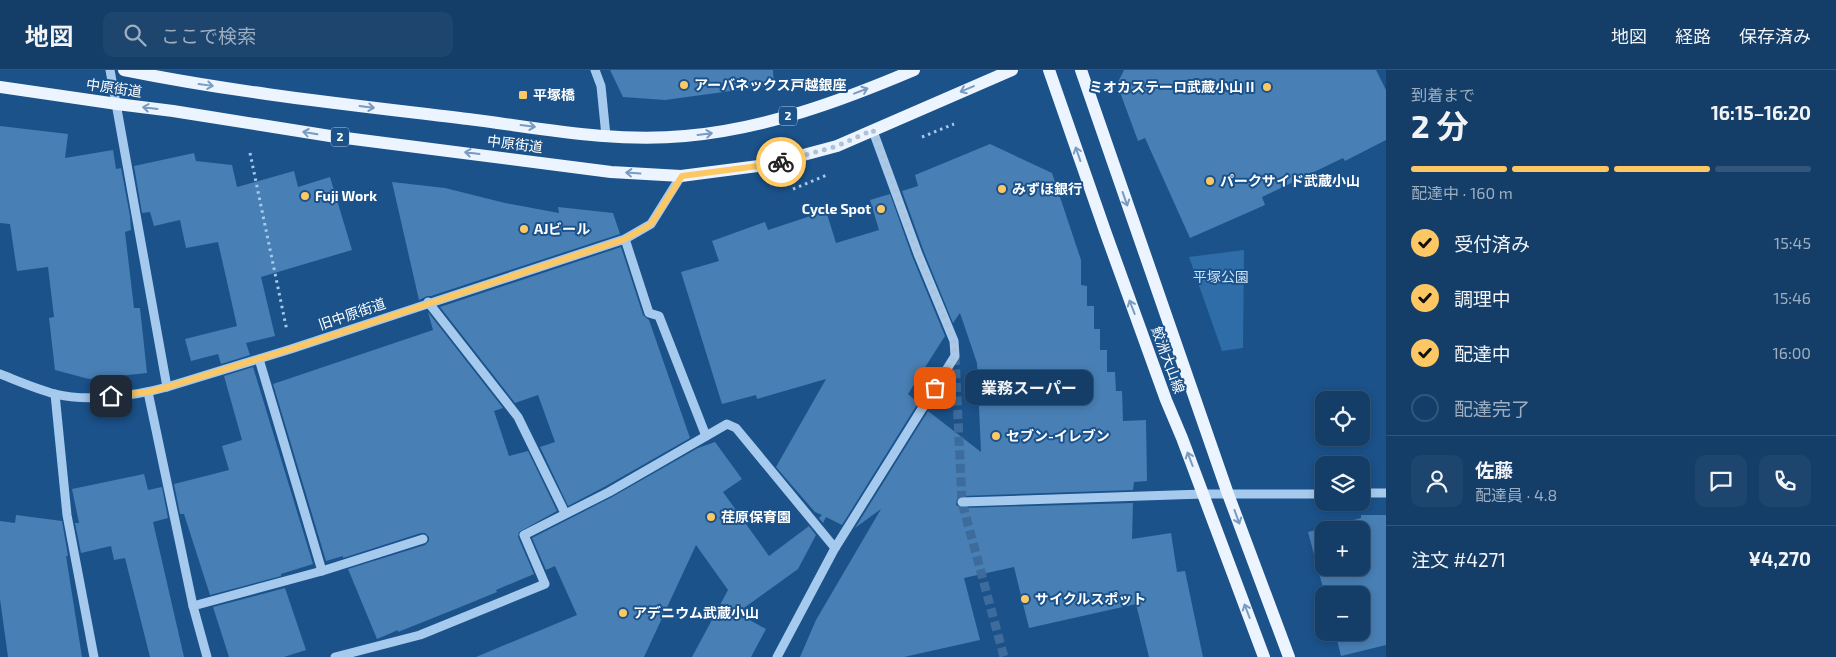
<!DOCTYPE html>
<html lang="ja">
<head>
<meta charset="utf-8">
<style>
  :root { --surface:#143e68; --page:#1d456e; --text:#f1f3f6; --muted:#9daec0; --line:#33577c; --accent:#fdc863 }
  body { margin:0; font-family:"Exo 2","Noto Sans JP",sans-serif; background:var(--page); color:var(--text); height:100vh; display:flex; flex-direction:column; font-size:19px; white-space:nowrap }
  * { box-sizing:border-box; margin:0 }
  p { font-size:16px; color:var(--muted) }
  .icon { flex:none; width:28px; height:28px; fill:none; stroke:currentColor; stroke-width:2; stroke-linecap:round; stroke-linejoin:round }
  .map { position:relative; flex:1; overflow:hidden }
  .drawer { display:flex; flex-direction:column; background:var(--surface); width:450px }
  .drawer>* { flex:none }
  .buttons { position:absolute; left:1315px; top:321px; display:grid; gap:10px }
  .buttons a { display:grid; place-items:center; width:55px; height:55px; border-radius:10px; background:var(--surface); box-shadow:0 2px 8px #0003,0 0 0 1px var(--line); font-size:25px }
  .pin { position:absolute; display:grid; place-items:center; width:42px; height:42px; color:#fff; margin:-21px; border-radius:10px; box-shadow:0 2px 8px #0006 }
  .courier { position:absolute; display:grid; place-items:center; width:50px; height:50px; margin:-25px; border:4px solid #fdc863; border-radius:50%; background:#fff; color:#222; box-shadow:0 1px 6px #0007 }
  .bubble { position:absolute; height:35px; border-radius:10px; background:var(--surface); box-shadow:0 2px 8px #0003,0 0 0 1px var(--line); font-size:16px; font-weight:700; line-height:35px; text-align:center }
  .head em { font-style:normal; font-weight:700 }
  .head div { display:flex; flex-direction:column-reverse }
  .head { display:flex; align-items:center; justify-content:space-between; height:85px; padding:0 25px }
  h1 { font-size:32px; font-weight:700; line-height:38px }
  .bar { display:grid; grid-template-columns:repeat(4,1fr); gap:8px 5px; align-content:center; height:60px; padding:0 25px }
  .bar i { height:6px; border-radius:4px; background:var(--line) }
  .bar .selected { background:var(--accent) }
  .bar p { grid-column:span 4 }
  .line { display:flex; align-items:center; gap:12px; padding:0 25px; border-top:1px solid var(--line) }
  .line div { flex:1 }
  .round { display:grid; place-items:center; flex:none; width:52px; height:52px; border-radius:10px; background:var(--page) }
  ol { padding:0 25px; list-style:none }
  li { display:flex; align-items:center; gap:15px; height:55px }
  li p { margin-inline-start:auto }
  li .icon { padding:5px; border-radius:50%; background:var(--accent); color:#111; stroke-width:4 }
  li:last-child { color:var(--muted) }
  li i { width:28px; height:28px; border:2px solid var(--line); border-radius:50% }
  header { display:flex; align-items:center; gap:30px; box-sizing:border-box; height:70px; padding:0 25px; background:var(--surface); border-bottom:1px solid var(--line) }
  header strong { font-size:24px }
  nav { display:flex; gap:28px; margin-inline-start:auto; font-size:18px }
  .search { width:350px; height:45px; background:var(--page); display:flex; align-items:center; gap:12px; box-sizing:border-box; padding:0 18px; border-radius:10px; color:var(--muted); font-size:19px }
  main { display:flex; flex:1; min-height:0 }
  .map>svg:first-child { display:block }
</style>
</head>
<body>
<header>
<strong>地図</strong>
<div class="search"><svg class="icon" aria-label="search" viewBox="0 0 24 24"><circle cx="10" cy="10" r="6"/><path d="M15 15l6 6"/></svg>ここで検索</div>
<nav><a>地図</a><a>経路</a><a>保存済み</a></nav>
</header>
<main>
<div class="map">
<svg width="1386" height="587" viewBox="0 0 1386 587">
  <rect width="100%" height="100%" fill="#1b528a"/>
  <polygon fill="#2f6da8" points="1244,180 1243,278 1222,281 1189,187"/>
  <g fill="#487fb4" fill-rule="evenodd">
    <polygon points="610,0 773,0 774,15 665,30 623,27"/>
    <polygon points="1124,0 1376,0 1386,20 1386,70 1345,91 1343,88 1262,127 1265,135 1190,168 1145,68 1138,71 1117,14"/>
    <polygon points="0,56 68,64 65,88 113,80 116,99 121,98 130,146 131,160 125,162 134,238 140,238 147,303 89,309 55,300 49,248 54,247 48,197 17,201 10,154 0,153"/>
    <polygon points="990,74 1052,103 1081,190 1081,215 1087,216 1087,236 1094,236 1094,259 1100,259 1100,280 1107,280 1107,302 1115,302 1116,321 1122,321 1123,351 1146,350 1147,411 1134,412 1133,420 962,426 957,429 956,435 962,438 1133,433 1132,469 1171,463 1177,502 1185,501 1203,587 1149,587 1136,534 1029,558 1014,497 964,508 980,570 904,587 800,587 816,550 881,439 855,458 928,341 981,382 977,293 960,243 953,253 924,182 902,121 918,116 915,105"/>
    <polygon points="194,83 196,91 232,95 237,117 294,101 298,117 330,107 352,180 261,207 275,266 246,273 250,285 221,294 218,284 191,291 185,269 237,256 218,172 186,178 180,150 154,156 150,142 142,143 134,96"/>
    <polygon points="392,112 445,118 505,133 559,143 558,137 613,143 620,164 431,226 427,226 419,230"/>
    <polygon points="890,124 912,186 945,266 908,324 918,333 842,455 826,447 823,453 819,448 822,445 815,442 776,397 826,309 757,329 756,325 722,334 681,202 719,191 712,171 765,152 768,160 826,141 836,173 879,160 870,130"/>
    <polygon points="621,177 643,245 649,250 690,368 606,416 568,436 540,377 555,372 538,325 515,333 440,237"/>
    <polygon points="428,242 503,338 494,341 509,386 528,381 557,441 519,462 518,467 534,504 496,520 497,522 458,538 398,562 398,560 377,569 348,499 425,475 429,471 429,467 425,463 421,463 343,488 343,486 326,491 273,314 433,260"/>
    <polygon points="253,297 313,494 281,504 281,506 210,525 184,444 180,444 174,414 229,400 222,376 242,370 224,306"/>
    <polygon points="715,372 742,409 723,422 769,486 809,456 816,465 798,499 737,543 766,559 751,587 692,587 728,520 696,475 644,587 476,587 577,545 555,496 546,500 532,468 612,427 698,378"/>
    <polygon points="144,404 148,420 162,417 168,448 153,452 184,587 150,587 125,488 114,490 111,476 81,483 75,453 79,453 72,419"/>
    <polygon points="16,445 62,451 68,486 66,486 82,587 8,587 0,529 0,451 15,453"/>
    <path d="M1361,445H1386V575L1341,586L1335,562H1361V525H1325L1308,462L1361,448ZM1324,460H1361V498H1324Z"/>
    <polygon points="285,518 306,580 284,587 229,587 213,537"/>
  </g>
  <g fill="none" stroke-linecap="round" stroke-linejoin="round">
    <polyline stroke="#3d6c9c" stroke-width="9" stroke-dasharray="9 4.5" stroke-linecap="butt" points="955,286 962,432 1004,587"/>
    <g stroke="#a6caed" stroke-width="3" stroke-dasharray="2.5 4" stroke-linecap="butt">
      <polyline points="922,67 954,54"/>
      <polyline points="250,83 287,261"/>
      <polyline points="793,119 827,105"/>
    </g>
    <g stroke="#a6caed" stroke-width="9">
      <polyline points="110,0 167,317"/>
      <polyline points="595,0 601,16 606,66"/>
      <polyline points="625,169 649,243 659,246 706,366"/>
      <polyline points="428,232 518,347 565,443"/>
      <polyline points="259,289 322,501"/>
      <path d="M0,304C18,311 36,319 55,324C87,332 135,326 167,317L291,279L625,169L651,154L681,106"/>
      <polyline points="148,322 193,536 207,587"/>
      <polyline points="55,324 67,445 94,587"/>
      <polyline points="1361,423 1386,423"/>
      <polyline points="962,432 1203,424 1324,424"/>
      <polyline points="193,536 322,501 423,469"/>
      <polyline points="335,587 420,565 545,514 524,465 609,422 727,354 736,358 835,478"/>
      <polyline points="777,587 835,478 955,286 954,271 918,184 873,61"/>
    </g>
    <g stroke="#ecf4ff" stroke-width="12">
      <path d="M124,0C237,23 353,35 468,49C540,58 613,73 685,66C765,59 841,31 914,0"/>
      <polyline points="1049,0 1105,161 1166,330 1182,368 1264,587"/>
      <polyline points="1081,0 1228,424 1289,587"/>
      <polyline points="0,17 117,34 173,41 330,66 611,102 681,106 766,95 837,76 1012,0"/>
    </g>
  </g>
  <defs><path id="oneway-shaft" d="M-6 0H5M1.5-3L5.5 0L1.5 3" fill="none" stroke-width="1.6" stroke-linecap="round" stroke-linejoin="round" transform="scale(1.25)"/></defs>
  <g stroke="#799bbf">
    <use href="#oneway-shaft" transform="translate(206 15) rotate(8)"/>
    <use href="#oneway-shaft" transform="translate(967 19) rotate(157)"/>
    <use href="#oneway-shaft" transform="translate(861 21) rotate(-21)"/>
    <use href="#oneway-shaft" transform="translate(367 37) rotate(7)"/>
    <use href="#oneway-shaft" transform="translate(150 38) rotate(-173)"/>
    <use href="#oneway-shaft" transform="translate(528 56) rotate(7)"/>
    <use href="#oneway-shaft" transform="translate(310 63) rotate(-171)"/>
    <use href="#oneway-shaft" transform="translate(705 64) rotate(-7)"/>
    <use href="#oneway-shaft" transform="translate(472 83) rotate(-173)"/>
    <use href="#oneway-shaft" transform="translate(1078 84) rotate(-109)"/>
    <use href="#oneway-shaft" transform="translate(633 103) rotate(-176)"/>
    <use href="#oneway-shaft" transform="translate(1125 129) rotate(71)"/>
    <use href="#oneway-shaft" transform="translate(1132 237) rotate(-111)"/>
    <use href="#oneway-shaft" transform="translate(1190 389) rotate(-111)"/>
    <use href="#oneway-shaft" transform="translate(1237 447) rotate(70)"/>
    <use href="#oneway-shaft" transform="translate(1247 541) rotate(-111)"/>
  </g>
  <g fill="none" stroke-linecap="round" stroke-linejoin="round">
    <polyline stroke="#afc2d6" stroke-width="5" stroke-dasharray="0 9" points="781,92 837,76 873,60 918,184 954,271 955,286 935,318"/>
    <polyline stroke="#fdc863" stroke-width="6" points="111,326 148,322 167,317 291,279 625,169 651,154 682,106 766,95 781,92"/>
  </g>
  <g fill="#fdc863" stroke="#1b528a" stroke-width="2">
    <circle cx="684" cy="15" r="5"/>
    <circle cx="1267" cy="17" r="5"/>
    <rect x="518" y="20" width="10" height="10" rx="2.5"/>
    <circle cx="1210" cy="111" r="5"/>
    <circle cx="1002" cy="119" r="5"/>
    <circle cx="305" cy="126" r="5"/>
    <circle cx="881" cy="139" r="5"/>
    <circle cx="524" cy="159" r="5"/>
    <circle cx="996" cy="366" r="5"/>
    <circle cx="711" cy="447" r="5"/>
    <circle cx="1025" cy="529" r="5"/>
    <circle cx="623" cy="543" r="5"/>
  </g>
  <g text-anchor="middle" stroke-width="4" stroke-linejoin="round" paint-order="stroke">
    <g fill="#1b528a" stroke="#bbcbdc" stroke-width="1">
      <rect x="779" y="36.5" width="18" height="19" rx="4"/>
      <rect x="331" y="57.5" width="18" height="19" rx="4"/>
    </g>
    <g font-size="12" font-weight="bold" fill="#fff">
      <text x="788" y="50">2</text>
      <text x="340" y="71">2</text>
    </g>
    <g font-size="14" font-weight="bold" fill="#fff" stroke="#1b528a" text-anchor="start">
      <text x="694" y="20">アーバネックス戸越銀座</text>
      <text x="1257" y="22" text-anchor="end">ミオカステーロ武蔵小山Ⅱ</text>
      <text x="533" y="30">平塚橋</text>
      <text x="1220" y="116">パークサイド武蔵小山</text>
      <text x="1012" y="124">みずほ銀行</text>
      <text x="315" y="131">Fuji Work</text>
      <text x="871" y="144" text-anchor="end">Cycle Spot</text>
      <text x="534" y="164">AJビール</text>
      <text x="1006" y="371">セブン-イレブン</text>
      <text x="721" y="452">荏原保育園</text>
      <text x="1035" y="534">サイクルスポット</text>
      <text x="633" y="548">アデニウム武蔵小山</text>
    </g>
    <g font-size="14" fill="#fff" stroke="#1b528a">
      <text transform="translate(114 18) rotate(8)" y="5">中原街道</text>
      <text transform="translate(515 74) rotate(7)" y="5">中原街道</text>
      <text transform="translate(352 244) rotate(-19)" y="5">旧中原街道</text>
      <text transform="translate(1168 290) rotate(70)" y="5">鮫洲大山線</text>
    </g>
    <g font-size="14" fill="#cbe3f9" stroke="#1b528a">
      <text x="1221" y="212">平塚公園</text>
    </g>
  </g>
</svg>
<div class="buttons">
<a><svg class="icon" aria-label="locate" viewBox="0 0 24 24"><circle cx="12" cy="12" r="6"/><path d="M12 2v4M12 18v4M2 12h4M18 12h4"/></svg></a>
<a><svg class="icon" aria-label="layers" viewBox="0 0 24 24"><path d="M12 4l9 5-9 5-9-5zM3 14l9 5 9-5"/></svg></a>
<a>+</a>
<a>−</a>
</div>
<div class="pin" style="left:935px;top:318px;background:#ea580c"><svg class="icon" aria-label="bag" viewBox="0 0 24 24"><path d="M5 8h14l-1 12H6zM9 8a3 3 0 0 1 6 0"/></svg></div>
<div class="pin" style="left:111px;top:326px;background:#1f2937"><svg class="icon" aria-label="home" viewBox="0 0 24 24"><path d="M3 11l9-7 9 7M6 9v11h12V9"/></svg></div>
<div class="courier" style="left:781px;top:92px"><svg class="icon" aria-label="bike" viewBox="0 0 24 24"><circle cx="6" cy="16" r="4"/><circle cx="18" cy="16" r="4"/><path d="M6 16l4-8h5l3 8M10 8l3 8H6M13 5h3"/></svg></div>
<div class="bubble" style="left:965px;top:300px;width:128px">業務スーパー</div>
</div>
<section class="drawer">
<div class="head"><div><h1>2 分</h1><p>到着まで</p></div><em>16:15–16:20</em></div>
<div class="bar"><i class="selected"></i><i class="selected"></i><i class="selected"></i><i></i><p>配達中 · 160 m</p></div>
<ol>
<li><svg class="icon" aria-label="check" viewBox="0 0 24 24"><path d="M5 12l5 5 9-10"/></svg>受付済み<p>15:45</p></li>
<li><svg class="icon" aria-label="check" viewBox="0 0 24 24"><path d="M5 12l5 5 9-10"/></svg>調理中<p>15:46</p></li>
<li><svg class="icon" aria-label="check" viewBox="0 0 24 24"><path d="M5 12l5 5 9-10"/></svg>配達中<p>16:00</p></li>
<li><i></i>配達完了</li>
</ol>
<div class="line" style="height:90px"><a class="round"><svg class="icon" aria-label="person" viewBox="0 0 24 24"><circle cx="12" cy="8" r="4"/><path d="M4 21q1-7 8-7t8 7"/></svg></a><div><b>佐藤</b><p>配達員 · 4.8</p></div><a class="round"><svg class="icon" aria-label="chat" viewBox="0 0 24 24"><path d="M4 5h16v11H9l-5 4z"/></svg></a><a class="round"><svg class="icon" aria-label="phone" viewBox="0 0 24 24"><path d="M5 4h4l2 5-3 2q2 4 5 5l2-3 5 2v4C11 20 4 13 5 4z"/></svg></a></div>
<div class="line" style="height:65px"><div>注文 #4271</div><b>¥4,270</b></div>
</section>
</main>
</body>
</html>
